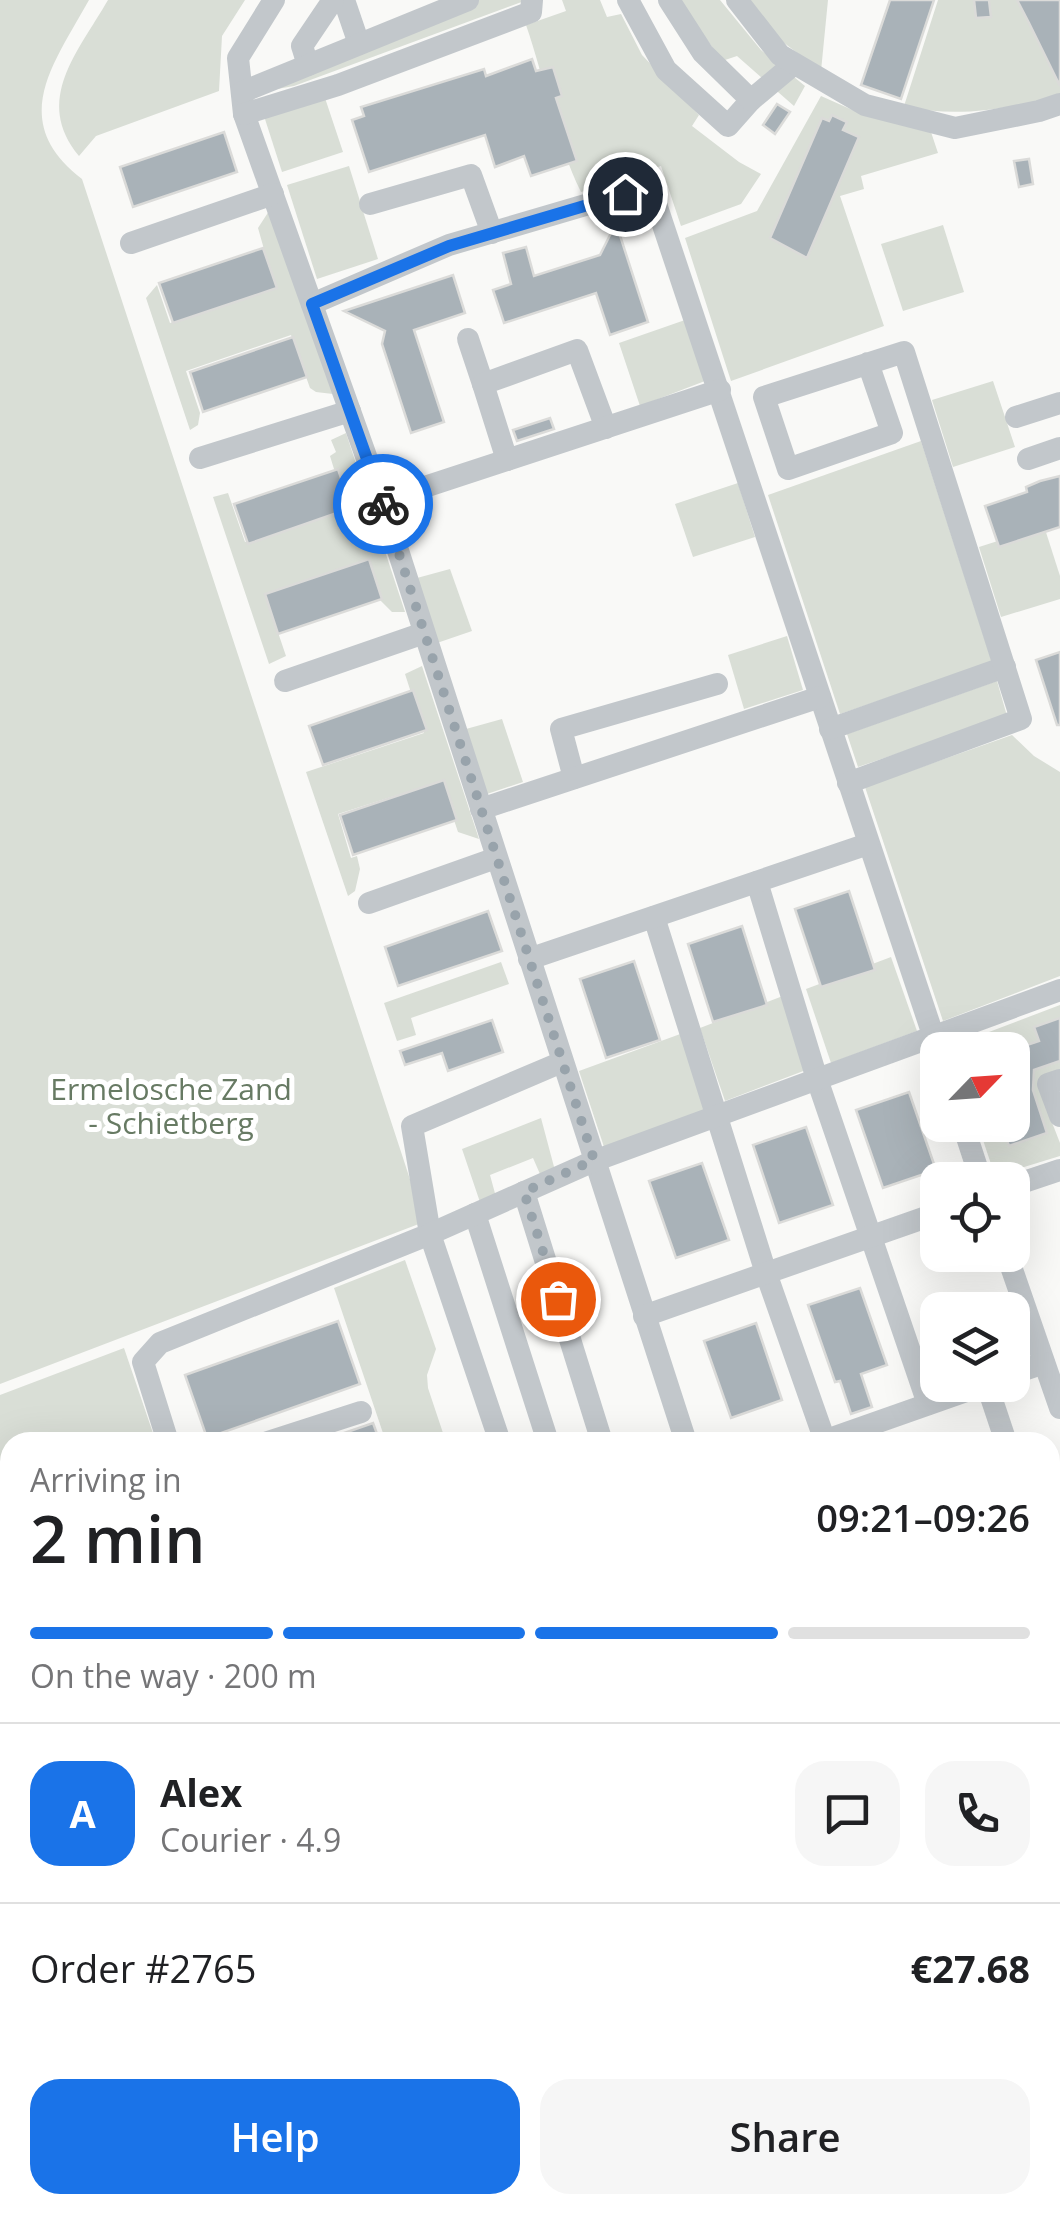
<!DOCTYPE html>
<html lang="en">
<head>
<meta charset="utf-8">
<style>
  :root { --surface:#fff; --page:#f6f6f6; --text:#202124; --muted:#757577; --line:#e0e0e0; --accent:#1a73e8 }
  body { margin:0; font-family:"Open Sans",sans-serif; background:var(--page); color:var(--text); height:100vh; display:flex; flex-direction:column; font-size:38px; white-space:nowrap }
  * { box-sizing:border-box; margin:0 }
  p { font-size:32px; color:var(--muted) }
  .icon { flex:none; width:55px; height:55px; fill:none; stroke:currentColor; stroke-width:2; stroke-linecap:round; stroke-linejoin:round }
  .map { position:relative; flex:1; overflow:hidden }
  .side { position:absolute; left:0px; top:1432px; width:1060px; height:782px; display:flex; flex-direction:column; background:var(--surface); border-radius:30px 30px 0 0; box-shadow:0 10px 40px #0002 }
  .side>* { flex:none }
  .needle { width:65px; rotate:65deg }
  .fabs { position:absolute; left:920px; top:1032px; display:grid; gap:20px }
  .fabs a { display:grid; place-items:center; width:110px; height:110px; border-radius:20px; background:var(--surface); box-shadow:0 10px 40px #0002; font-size:50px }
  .pin { position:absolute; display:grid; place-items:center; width:85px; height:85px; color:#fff; margin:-42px; border:5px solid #fff; border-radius:50%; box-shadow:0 2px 10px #0007 }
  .courier { position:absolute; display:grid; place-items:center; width:100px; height:100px; margin:-50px; border:8px solid #1a73e8; border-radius:50%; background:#fff; color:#222; box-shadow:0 2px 12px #0007 }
  .summary em { font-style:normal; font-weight:600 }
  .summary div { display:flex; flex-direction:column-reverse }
  .summary { display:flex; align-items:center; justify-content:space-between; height:170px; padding:0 30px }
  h1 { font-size:65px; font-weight:600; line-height:75px }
  .bar { display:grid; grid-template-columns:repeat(4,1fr); gap:15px 10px; align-content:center; height:120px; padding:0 30px }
  .bar i { height:12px; border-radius:8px; background:var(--line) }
  .bar .on { background:var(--accent) }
  .bar p { grid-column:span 4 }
  .line { display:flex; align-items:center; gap:25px; padding:0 30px; border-top:2px solid var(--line) }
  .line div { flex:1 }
  .round { display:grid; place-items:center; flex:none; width:105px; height:105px; border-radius:30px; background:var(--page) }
  .button { display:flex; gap:20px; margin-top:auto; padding:20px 30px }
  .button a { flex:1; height:115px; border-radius:30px; background:var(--accent); color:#fff; font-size:40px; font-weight:600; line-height:115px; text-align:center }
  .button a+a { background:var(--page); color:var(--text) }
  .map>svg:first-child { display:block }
</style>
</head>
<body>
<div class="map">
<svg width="1060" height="2213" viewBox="0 0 1060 2213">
  <rect width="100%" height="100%" fill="#f9f9f7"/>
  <g fill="#d9ded6">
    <path d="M0,0H89C53,65 7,121 82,179L424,1222L0,1384Z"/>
    <path d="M108,0H245L222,36L219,91L96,136L79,156C33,100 78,52 108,0Z"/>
    <polygon points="479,0 527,0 294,86 277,89"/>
    <path d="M562,0H600L607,17L621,14L642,55L699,115L692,126L739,162L761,174L741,204L681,226L661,166L581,192C555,139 545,80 526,25L566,11Z"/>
    <polygon points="679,0 720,0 761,50 805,86 794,106 737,56 722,61"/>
    <polygon points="745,0 828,0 821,71 775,36"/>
    <path d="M938,0H1060V96C1006,108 959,119 904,106Z"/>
    <polygon points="324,95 343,152 282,172 264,116"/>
    <polygon points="821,96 866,116 931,132 938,153 861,176 864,189 840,196 884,326 731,381 685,238 757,211"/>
    <polygon points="349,166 378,259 317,279 287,185"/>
    <polygon points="269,211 333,394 316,392 310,388 291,335 186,371 200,413 198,425 190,430 146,298 157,285 170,323 275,288 258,228"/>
    <polygon points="943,225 964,292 903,311 881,244"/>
    <polygon points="685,320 705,381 640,406 619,343"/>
    <polygon points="993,381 1015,447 953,467 932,400"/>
    <polygon points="346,433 405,612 392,612 379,599 266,597 286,656 269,664 213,497 228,493 245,542 346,508 330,456 336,452 331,440"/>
    <polygon points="921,441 992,662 840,714 768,495"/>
    <polygon points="738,483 755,537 693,557 675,504"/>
    <polygon points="1044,526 1060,576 1060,599 1001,617 979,547"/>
    <polygon points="450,569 472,631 437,643 417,578"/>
    <polygon points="787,636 803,690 744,709 728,655"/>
    <polygon points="422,666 479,839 458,832 441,781 338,814 351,858 357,856 360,869 355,891 348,896 306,772 424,733 405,674"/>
    <polygon points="997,681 1007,716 858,767 847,734"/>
    <polygon points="502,719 523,782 487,794 466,729"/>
    <polygon points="1012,735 1034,756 1060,772 1060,976 943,1021 865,787"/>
    <polygon points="891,957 917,1031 831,1063 806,989"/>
    <polygon points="501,962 509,984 411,1018 416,1035 397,1041 384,1003"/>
    <polygon points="788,994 814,1067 725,1101 700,1028"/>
    <polygon points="1060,1005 1060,1072 1039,1089 1060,1143 1060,1156 995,1176 978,1125 1012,1125 1012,1050 953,1050 952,1046"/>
    <polygon points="683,1033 708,1109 604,1147 579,1071"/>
    <polygon points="541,1118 557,1178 547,1190 533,1158 490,1175 499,1208 484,1214 462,1149"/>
    <polygon points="405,1260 436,1349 427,1375 428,1388 446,1442 386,1442 334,1288"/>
    <polygon points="124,1348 156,1442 73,1442 68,1432 39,1442 10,1442 10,1492 0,1495 0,1395"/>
    <polygon points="1060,1730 1060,1906 1050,1910 1050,1734"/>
    <polygon points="0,1806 10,1836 10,1903 0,1896"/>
    <polygon points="0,1902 10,1909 10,1991 0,1984"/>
    <polygon points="1060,1915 1060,2213 1040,2213 1034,2205 1050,2205 1050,1919"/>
    <polygon points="0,1990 10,1998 10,2205 264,2205 267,2213 0,2213"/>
    <polygon points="383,2205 769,2205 784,2213 365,2213"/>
    <polygon points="817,2205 1028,2205 1034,2213 811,2213"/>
  </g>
  <g fill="#a9b2b8" stroke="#dbdbd9" stroke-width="2.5">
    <polygon points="890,0 934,0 901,99 861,85"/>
    <polygon points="974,0 989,0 991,17 976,18"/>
    <polygon points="1017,0 1060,0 1060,86 1029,23"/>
    <polygon points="532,59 536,71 553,67 562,96 556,98 577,161 531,176 524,156 495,167 485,135 369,172 352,120 364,116 361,107 484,69 486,76"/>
    <polygon points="777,104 790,112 775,134 763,125"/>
    <polygon points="832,115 847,122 843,130 859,137 807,258 770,238 822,118 829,121"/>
    <polygon points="224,132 237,172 133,207 120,167"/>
    <polygon points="1029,159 1033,184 1019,187 1014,161"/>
    <polygon points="616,223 648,322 610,335 596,293 504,323 493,290 511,284 503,253 526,247 534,276 600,255"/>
    <polygon points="263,248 277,288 173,323 159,283"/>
    <polygon points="453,275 465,313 414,330 444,422 411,433 382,344 385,331 344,311"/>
    <polygon points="293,337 307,377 203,412 190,372"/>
    <polygon points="550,418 554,429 517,441 513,430"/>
    <polygon points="338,469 351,508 248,544 234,504"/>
    <polygon points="1060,476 1060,527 999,547 985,506 1027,492 1026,487 1040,481"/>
    <polygon points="369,559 382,599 278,634 265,594"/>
    <polygon points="1060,652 1060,725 1057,725 1036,660"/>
    <polygon points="413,690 427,730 323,765 309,726"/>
    <polygon points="444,780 457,820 353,855 340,815"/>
    <polygon points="849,891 875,970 821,987 795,909"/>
    <polygon points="488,911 502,951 398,986 385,947"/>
    <polygon points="742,926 767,1005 713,1022 688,944"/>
    <polygon points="634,961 660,1040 606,1058 580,979"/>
    <polygon points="1060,1018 1060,1061 1034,1070 1033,1090 1047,1133 1009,1146 1001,1125 1012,1125 1012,1050 1039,1041 1034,1027"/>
    <polygon points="492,1020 503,1052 448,1071 442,1053 405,1065 400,1051"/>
    <polygon points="909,1092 936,1170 883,1188 856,1110"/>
    <polygon points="806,1127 833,1205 779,1223 753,1145"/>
    <polygon points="702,1163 729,1240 676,1258 649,1181"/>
    <polygon points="860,1288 887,1365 861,1374 872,1407 851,1414 840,1381 835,1382 808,1305"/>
    <polygon points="338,1321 360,1384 207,1438 185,1375"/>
    <polygon points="756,1323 782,1400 731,1418 704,1341"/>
    <polygon points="373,1423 380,1442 324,1442 324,1440"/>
  </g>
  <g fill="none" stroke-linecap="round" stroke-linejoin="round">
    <g stroke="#c2c7cb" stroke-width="22">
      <polyline points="274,0 238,58 244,114 382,501 686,1442"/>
      <polyline points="344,0 359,44"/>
      <polyline points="628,0 666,70 728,126 751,100"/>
      <polyline points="669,0 703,53 751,100 794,64"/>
      <polyline points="737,0 780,55 865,105 955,128 1039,111 1060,104"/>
      <polyline points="308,65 302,46 333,0"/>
      <polyline points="242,92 468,0"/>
      <polyline points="244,114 338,85 531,12 532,0"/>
      <polyline points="370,204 471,175 492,233"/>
      <polyline points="131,243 273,194"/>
      <polyline points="312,304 449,245 650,186 938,1050"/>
      <polyline points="468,339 483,384"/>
      <polyline points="1016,417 1060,403"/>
      <polyline points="200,458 350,411"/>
      <polyline points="1028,459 1060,448"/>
      <polyline points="507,460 483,384 577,350 606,428"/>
      <polyline points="382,501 720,390"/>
      <polyline points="285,681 424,633"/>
      <polyline points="830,729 1005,667"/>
      <polyline points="574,778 561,729 717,684"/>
      <polyline points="848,783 1021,719 904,352 764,397 788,469 892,433 868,363"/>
      <polyline points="481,809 820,697"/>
      <polyline points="757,882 817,1079 928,1404"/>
      <polyline points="369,903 496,858"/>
      <polyline points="654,917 766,1273 825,1441"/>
      <polyline points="529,959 868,844"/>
      <polyline points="1060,1080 1048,1084 1060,1116"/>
      <polyline points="963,1125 981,1180"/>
      <polyline points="1012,1186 1060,1170"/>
      <polyline points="524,1192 602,1442"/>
      <polyline points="475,1214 548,1442"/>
      <polyline points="1007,1255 1060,1408"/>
      <polyline points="644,1316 938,1213"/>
      <polyline points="1012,1374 1044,1363"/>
      <polyline points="987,1385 1006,1442"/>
      <polyline points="168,1442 143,1362 160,1343 430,1234 412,1126 562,1062"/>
      <polyline points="268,1442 361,1412"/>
      <polyline points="500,1442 430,1234 594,1161 1060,990"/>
      <polyline points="821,1442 983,1385"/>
      <polyline points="0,1504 10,1500"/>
      <polyline points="1050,1542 1060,1539"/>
      <polyline points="1050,1578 1060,1609"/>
      <polyline points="0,1719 10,1715"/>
      <polyline points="1050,1721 1060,1718"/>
      <polyline points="0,1763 10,1792"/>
    </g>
  </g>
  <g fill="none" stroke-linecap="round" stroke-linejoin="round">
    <polyline stroke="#98a3ab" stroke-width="10" stroke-dasharray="0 18" points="383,504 594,1160 524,1192 558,1299"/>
    <polyline stroke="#1a73e8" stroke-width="12" points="383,504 312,304 449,246 625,194"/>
  </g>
  <g text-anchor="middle" stroke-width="10" stroke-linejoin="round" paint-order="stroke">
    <g font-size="30" fill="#677a63" stroke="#fff">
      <text x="171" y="1100">Ermelosche Zand<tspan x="171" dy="34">- Schietberg</tspan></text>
    </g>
  </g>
</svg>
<div class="fabs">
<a><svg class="needle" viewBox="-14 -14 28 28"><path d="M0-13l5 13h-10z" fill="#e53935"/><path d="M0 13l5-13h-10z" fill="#757577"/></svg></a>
<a><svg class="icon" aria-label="locate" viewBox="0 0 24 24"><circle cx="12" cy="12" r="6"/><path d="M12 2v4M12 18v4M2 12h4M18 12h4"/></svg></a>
<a><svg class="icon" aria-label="layers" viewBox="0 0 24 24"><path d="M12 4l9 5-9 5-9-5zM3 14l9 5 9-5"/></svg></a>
</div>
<div class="pin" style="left:558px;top:1299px;background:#ea580c"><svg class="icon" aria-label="bag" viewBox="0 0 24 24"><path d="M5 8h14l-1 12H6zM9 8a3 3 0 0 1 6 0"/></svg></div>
<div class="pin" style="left:625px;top:194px;background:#1f2937"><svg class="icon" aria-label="home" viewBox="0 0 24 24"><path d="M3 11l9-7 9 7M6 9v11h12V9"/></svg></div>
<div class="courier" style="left:383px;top:504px"><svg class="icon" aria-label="bike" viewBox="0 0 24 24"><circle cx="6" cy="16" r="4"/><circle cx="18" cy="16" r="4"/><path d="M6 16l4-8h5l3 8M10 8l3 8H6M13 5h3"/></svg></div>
<section class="side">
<div class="summary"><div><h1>2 min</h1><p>Arriving in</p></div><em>09:21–09:26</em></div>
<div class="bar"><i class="on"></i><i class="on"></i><i class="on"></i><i></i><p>On the way · 200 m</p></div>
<div class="line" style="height:180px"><b class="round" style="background:var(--accent);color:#fff">A</b><div><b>Alex</b><p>Courier · 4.9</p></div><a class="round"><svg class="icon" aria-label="chat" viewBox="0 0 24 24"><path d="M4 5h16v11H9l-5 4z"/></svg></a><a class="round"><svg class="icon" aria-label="phone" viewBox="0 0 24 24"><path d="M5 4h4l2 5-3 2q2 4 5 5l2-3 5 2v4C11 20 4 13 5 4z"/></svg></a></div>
<div class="line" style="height:130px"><div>Order #2765</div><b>€27.68</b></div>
<div class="button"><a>Help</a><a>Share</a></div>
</section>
</div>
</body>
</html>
